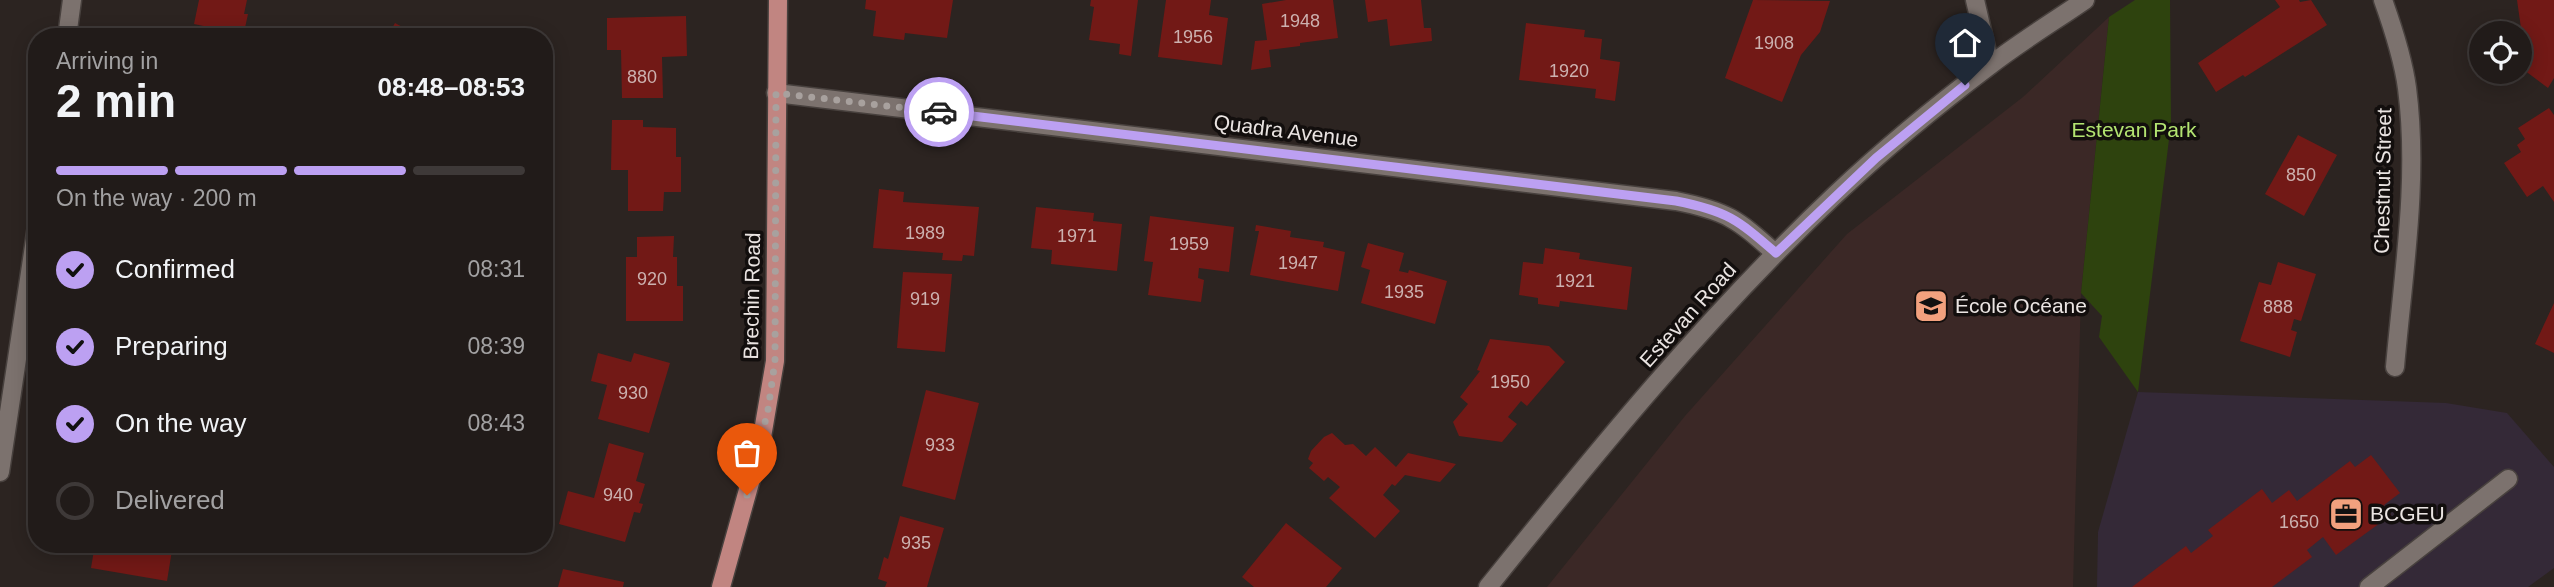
<!DOCTYPE html>
<html lang="en">
<head>
<meta charset="utf-8">
<style>
  :root { --surface:#211b19; --page:#292422; --text:#f1f3f6; --muted:#a2a1a2; --line:#3e3938; --accent:#bca0f2 }
  body { margin:0; font-family:Arial,sans-serif; background:var(--page); color:var(--text); height:100vh; display:flex; flex-direction:column; font-size:26px; white-space:nowrap }
  * { box-sizing:border-box; margin:0 }
  p { font-size:23px; color:var(--muted) }
  .icon { flex:none; width:38px; height:38px; fill:none; stroke:currentColor; stroke-width:2; stroke-linecap:round; stroke-linejoin:round }
  .map { position:relative; flex:1; overflow:hidden }
  .sheet { position:absolute; left:28px; top:28px; width:525px; height:525px; display:flex; flex-direction:column; background:var(--surface); border-radius:28px; box-shadow:0 4px 18px #0003,0 0 0 2px var(--line) }
  .sheet>* { flex:none }
  .fabs { position:absolute; left:2469px; top:21px; display:grid; gap:14px }
  .fabs a { display:grid; place-items:center; width:63px; height:63px; border-radius:50%; background:var(--surface); box-shadow:0 4px 18px #0003,0 0 0 2px var(--line); font-size:35px }
  .pin { position:absolute; display:grid; place-items:center; width:60px; height:60px; color:#fff; margin:-72px -30px; border-radius:50% 50% 50% 0; rotate:-45deg; box-shadow:0 0 7px #0007 }
  .pin .icon { rotate:45deg }
  .courier { position:absolute; display:grid; place-items:center; width:70px; height:70px; margin:-35px; border:5px solid #bca0f2; border-radius:50%; background:#fff; color:#222; box-shadow:0 2px 9px #0007 }
  .summary em { font-style:normal; font-weight:800 }
  .summary div { display:flex; flex-direction:column-reverse }
  .summary { display:flex; align-items:center; justify-content:space-between; height:119px; padding:0 28px }
  h1 { font-size:46px; font-weight:800; line-height:52px }
  .bar { display:grid; grid-template-columns:repeat(4,1fr); gap:10px 7px; align-content:center; height:84px; padding:0 28px }
  .bar i { height:9px; border-radius:5px; background:var(--line) }
  .bar .selected { background:var(--accent) }
  .bar p { grid-column:span 4 }
  ol { padding:0 28px; list-style:none }
  li { display:flex; align-items:center; gap:21px; height:77px }
  li p { margin-inline-start:auto }
  li .icon { padding:7px; border-radius:50%; background:var(--accent); color:#111; stroke-width:4 }
  li:last-child { color:var(--muted) }
  li i { width:38px; height:38px; border:4px solid var(--line); border-radius:50% }
  .map>svg:first-child { display:block }
</style>
</head>
<body>
<div class="map">
<svg width="2554" height="587" viewBox="0 0 2554 587">
  <rect width="100%" height="100%" fill="#2c2421"/>
  <polygon fill="#342937" points="2138,392 2446,403 2507,413 2554,467 2554,568 2528,587 2097,587 2098,532"/>
  <polygon fill="#3b2826" points="2109,17 2081,293 2073,587 1547,587 1685,416 1847,234 2023,97"/>
  <polygon fill="#2e430e" points="2135,0 2170,0 2171,123 2138,392 2099,337 2102,316 2081,293 2109,17"/>
  <g fill="#721916">
    <polygon points="199,0 247,0 244,14 248,14 243,37 227,34 227,31 194,24"/>
    <polygon points="866,0 953,0 947,38 905,33 904,40 873,36 876,11 865,9"/>
    <polygon points="1091,0 1138,0 1131,56 1119,54 1120,44 1089,40 1094,7 1090,6"/>
    <polygon points="1166,0 1211,0 1209,15 1228,18 1222,65 1158,57"/>
    <polygon points="1286,0 1333,0 1338,38 1300,43 1300,46 1269,50 1271,67 1251,70 1255,41 1267,40 1262,4"/>
    <polygon points="1365,0 1421,0 1424,28 1431,28 1432,41 1390,46 1387,19 1368,22"/>
    <polygon points="1753,0 1830,1 1820,32 1801,55 1782,102 1725,78"/>
    <polygon points="2275,0 2299,0 2300,2 2311,0 2327,25 2245,77 2243,75 2216,92 2198,63 2280,7"/>
    <polygon points="2517,0 2554,0 2554,78 2548,88 2520,67 2520,33 2518,33 2521,28"/>
    <polygon points="686,16 687,56 662,57 663,98 622,98 621,50 607,50 607,18"/>
    <polygon points="395,23 421,37 387,37"/>
    <polygon points="1526,23 1585,30 1584,37 1602,39 1600,59 1620,62 1615,101 1595,98 1596,89 1519,80"/>
    <polygon points="2549,108 2554,115 2554,202 2543,186 2527,197 2504,163 2521,152 2517,145 2525,139 2518,128"/>
    <polygon points="612,120 643,120 643,127 676,128 676,157 681,157 681,192 664,192 663,211 628,211 628,170 611,170"/>
    <polygon points="2298,135 2337,155 2304,216 2265,194"/>
    <polygon points="879,189 904,192 903,202 979,207 974,256 963,255 962,261 942,260 943,253 873,248"/>
    <polygon points="1036,207 1094,213 1093,221 1122,224 1117,271 1051,264 1052,250 1031,248"/>
    <polygon points="1150,216 1234,227 1229,272 1199,268 1198,278 1204,280 1201,302 1148,295 1153,262 1144,261"/>
    <polygon points="1256,225 1291,231 1290,237 1324,242 1323,247 1345,252 1338,291 1250,275 1259,231 1255,231"/>
    <polygon points="674,236 673,257 677,257 677,286 683,286 683,321 626,321 626,257 637,257 637,237"/>
    <polygon points="1368,243 1404,253 1399,271 1408,273 1409,270 1447,281 1435,324 1361,303 1370,270 1361,267"/>
    <polygon points="1545,248 1580,253 1579,259 1632,267 1627,310 1560,301 1559,307 1538,304 1538,298 1519,295 1523,262 1543,264"/>
    <polygon points="2278,262 2316,274 2301,321 2294,319 2291,330 2297,332 2290,357 2240,341 2259,282 2271,285"/>
    <polygon points="903,272 952,274 945,352 897,348"/>
    <polygon points="2554,303 2554,353 2535,344"/>
    <polygon points="1490,339 1549,346 1565,362 1527,406 1521,401 1508,417 1517,424 1502,442 1459,436 1453,422 1468,404 1460,397 1480,371 1477,370"/>
    <polygon points="598,353 631,362 634,353 670,363 649,433 598,419 607,385 591,381"/>
    <polygon points="926,390 979,403 955,500 902,486"/>
    <polygon points="1332,433 1345,445 1353,444 1366,456 1375,447 1396,467 1408,453 1456,464 1440,482 1405,475 1395,486 1392,484 1383,495 1400,511 1375,538 1329,498 1340,487 1328,477 1324,481 1309,468 1313,463 1308,459 1311,451 1324,437"/>
    <polygon points="609,443 644,453 636,481 645,484 639,503 643,504 640,513 634,512 625,542 559,524 568,491 594,498"/>
    <polygon points="2371,455 2400,493 2384,505 2391,515 2336,555 2323,537 2307,550 2312,557 2272,587 2132,587 2186,546 2191,553 2213,536 2208,530 2262,489 2272,503 2289,490 2297,501 2350,461 2355,467"/>
    <polygon points="900,516 944,528 927,587 885,587 887,582 878,579 884,557 888,559"/>
    <polygon points="1286,523 1342,568 1326,587 1254,587 1242,577"/>
    <polygon points="95,544 173,544 167,581 91,568"/>
    <polygon points="563,569 624,582 623,587 558,587"/>
  </g>
  <g fill="none" stroke-linecap="round" stroke-linejoin="round">
    <g stroke="#48413e" stroke-width="21">
      <g id="minor">
        <polyline points="1975,0 1990,65"/>
        <path d="M2383,0C2393,28 2403,58 2407,88C2419,180 2403,275 2395,367"/>
        <polyline points="67,37 72,0"/>
        <path d="M776,93L1676,201C1727,211 1737,219 1775,253"/>
        <polyline points="0,472 37,226"/>
        <path d="M1488,587C1597,451 1708,315 1835,195C1884,149 1936,106 1989,66C2020,42 2053,22 2085,0"/>
        <polyline points="2369,587 2508,479"/>
      </g>
    </g>
    <g stroke="#48413e" stroke-width="21">
      <polyline id="major" points="721,587 761,443 775,361 778,0"/>
    </g>
    <use href="#minor" stroke="#7c726e" stroke-width="18"/>
    <use href="#major" stroke="#c18581" stroke-width="18"/>
  </g>
  <g fill="none" stroke-linecap="round" stroke-linejoin="round">
    <polyline stroke="#a8a19e" stroke-width="7" stroke-dasharray="0 12.6" points="747,495 768,410 775,361 776,93 939,112"/>
    <path stroke="#bca0f2" stroke-width="9" d="M939,112L1676,201C1727,211 1737,219 1776,253L1876,158L1965,85"/>
  </g>
  <defs>
    <g id="school-square" transform="scale(1.75)"><rect x="-9" y="-9" width="18" height="18" rx="4" fill="#f2a17e" stroke="#120e0d"/><path d="M0-5L7-2L0 1L-7-2ZM-4 1L0 2.5L4 1V4Q0 6-4 4Z" fill="#111"/></g>
    <g id="office-square" transform="scale(1.75)"><rect x="-9" y="-9" width="18" height="18" rx="4" fill="#f2a17e" stroke="#120e0d"/><path d="M-6-3h4V-5.5h4V-3h4V5H-6ZM-1-4.5V-3h2v-1.5ZM-6 0V1H6V0Z" fill="#111"/></g>
  </defs>
  <g fill-rule="evenodd">
    <use href="#school-square" x="1931" y="306"/>
    <use href="#office-square" x="2346" y="514"/>
  </g>
  <g text-anchor="middle" stroke-width="7" stroke-linejoin="round" paint-order="stroke">
    <g font-size="18" fill="#ccb1af">
      <text x="1300" y="27">1948</text>
      <text x="1193" y="43">1956</text>
      <text x="1774" y="49">1908</text>
      <text x="1569" y="77">1920</text>
      <text x="642" y="83">880</text>
      <text x="2301" y="181">850</text>
      <text x="925" y="239">1989</text>
      <text x="1077" y="242">1971</text>
      <text x="1189" y="250">1959</text>
      <text x="1298" y="269">1947</text>
      <text x="652" y="285">920</text>
      <text x="1575" y="287">1921</text>
      <text x="1404" y="298">1935</text>
      <text x="925" y="305">919</text>
      <text x="2278" y="313">888</text>
      <text x="1510" y="388">1950</text>
      <text x="633" y="399">930</text>
      <text x="940" y="451">933</text>
      <text x="618" y="501">940</text>
      <text x="2299" y="528">1650</text>
      <text x="916" y="549">935</text>
    </g>
    <g font-size="21" fill="#b3e471" stroke="#120e0d">
      <text x="2134" y="137">Estevan Park</text>
    </g>
    <g font-size="21" fill="#eae4e2" stroke="#120e0d">
      <text transform="translate(1286 131) rotate(7)" y="7">Quadra Avenue</text>
      <text transform="translate(2383 181) rotate(-89)" y="7">Chestnut Street</text>
      <text transform="translate(752 296) rotate(-89)" y="7">Brechin Road</text>
      <text transform="translate(1688 315) rotate(-48)" y="7">Estevan Road</text>
    </g>
    <g font-size="21" fill="#eae4e2" stroke="#120e0d" text-anchor="start">
      <text x="1955" y="313">École Océane</text>
      <text x="2370" y="521">BCGEU</text>
    </g>
  </g>
</svg>
<div class="fabs">
<a><svg class="icon" aria-label="locate" viewBox="0 0 24 24"><circle cx="12" cy="12" r="6"/><path d="M12 2v4M12 18v4M2 12h4M18 12h4"/></svg></a>
</div>
<div class="pin" style="left:747px;top:495px;background:#ea580c"><svg class="icon" aria-label="bag" viewBox="0 0 24 24"><path d="M5 8h14l-1 12H6zM9 8a3 3 0 0 1 6 0"/></svg></div>
<div class="pin" style="left:1965px;top:85px;background:#1f2937"><svg class="icon" aria-label="home" viewBox="0 0 24 24"><path d="M3 11l9-7 9 7M6 9v11h12V9"/></svg></div>
<div class="courier" style="left:939px;top:112px"><svg class="icon" aria-label="car" viewBox="0 0 24 24"><path d="M5 17H2v-5l4-1 3-4h7l3 4 3 1v5h-3M9 17h6M6 11h13"/><circle cx="7" cy="17" r="2"/><circle cx="17" cy="17" r="2"/></svg></div>
<section class="sheet">
<div class="summary"><div><h1>2 min</h1><p>Arriving in</p></div><em>08:48–08:53</em></div>
<div class="bar"><i class="selected"></i><i class="selected"></i><i class="selected"></i><i></i><p>On the way · 200 m</p></div>
<ol>
<li><svg class="icon" aria-label="check" viewBox="0 0 24 24"><path d="M5 12l5 5 9-10"/></svg>Confirmed<p>08:31</p></li>
<li><svg class="icon" aria-label="check" viewBox="0 0 24 24"><path d="M5 12l5 5 9-10"/></svg>Preparing<p>08:39</p></li>
<li><svg class="icon" aria-label="check" viewBox="0 0 24 24"><path d="M5 12l5 5 9-10"/></svg>On the way<p>08:43</p></li>
<li><i></i>Delivered</li>
</ol>
</section>
</div>
</body>
</html>
